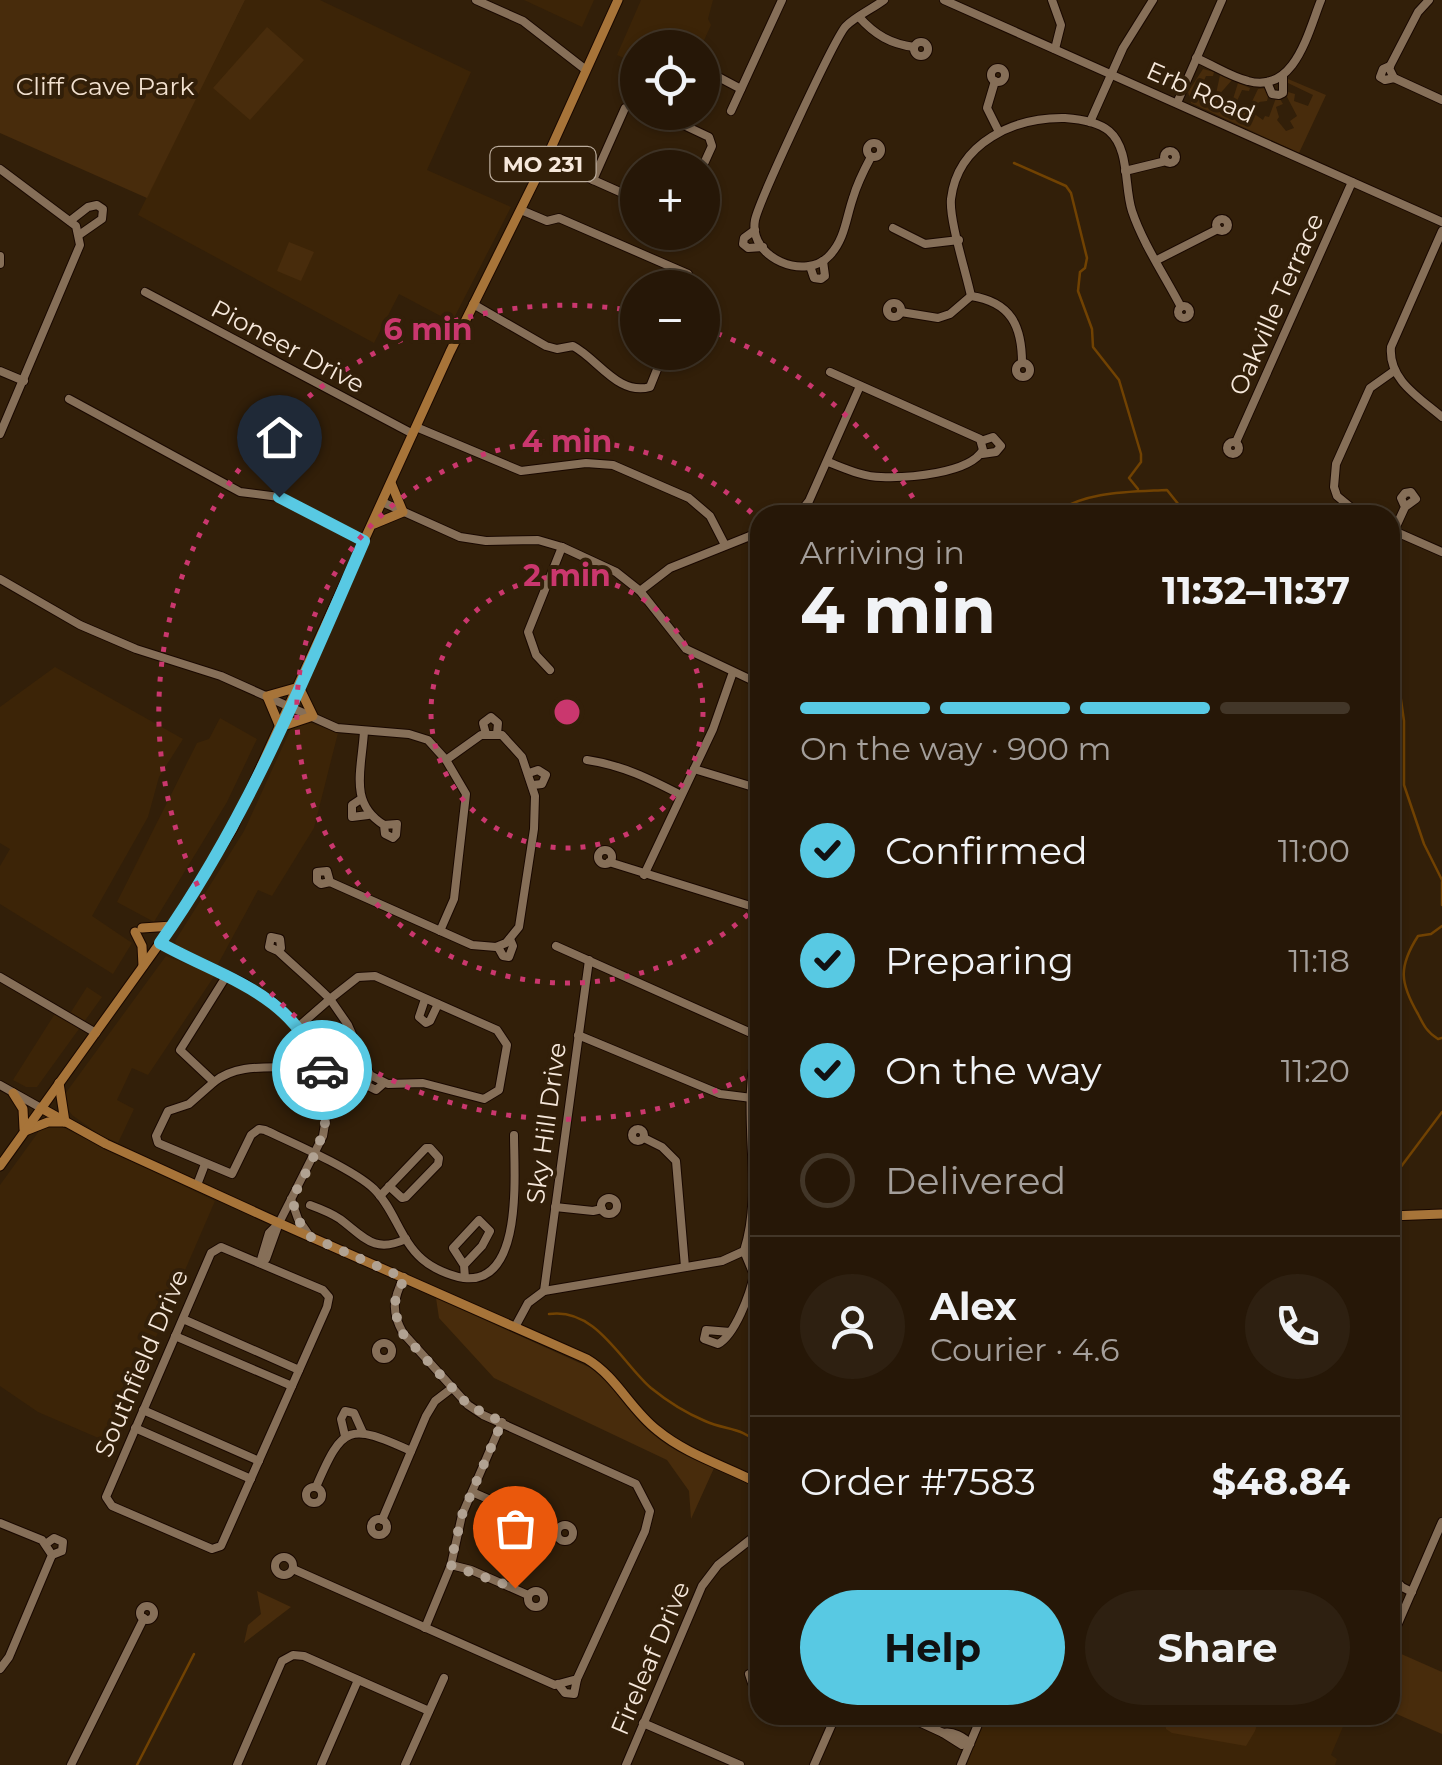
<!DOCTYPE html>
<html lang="en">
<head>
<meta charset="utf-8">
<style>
  :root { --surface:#261707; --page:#2e2011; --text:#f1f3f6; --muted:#a49f9b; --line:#423628; --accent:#58c9e3 }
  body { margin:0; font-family:Montserrat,sans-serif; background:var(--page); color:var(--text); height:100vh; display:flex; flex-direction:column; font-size:38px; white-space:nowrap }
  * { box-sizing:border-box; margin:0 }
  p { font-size:32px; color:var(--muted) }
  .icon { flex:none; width:55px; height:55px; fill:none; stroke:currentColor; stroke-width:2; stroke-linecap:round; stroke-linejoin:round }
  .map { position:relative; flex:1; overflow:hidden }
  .drawer { position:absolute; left:750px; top:505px; width:650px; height:1220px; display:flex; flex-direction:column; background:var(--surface); border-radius:30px; box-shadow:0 2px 8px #0004,0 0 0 2px var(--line) }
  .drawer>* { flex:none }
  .fabs { position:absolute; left:620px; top:30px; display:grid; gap:20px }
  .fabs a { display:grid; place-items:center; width:100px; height:100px; border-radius:50%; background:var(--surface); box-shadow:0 2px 8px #0004,0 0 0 2px var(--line); font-size:50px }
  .pin { position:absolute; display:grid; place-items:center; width:85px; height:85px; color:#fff; margin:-102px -42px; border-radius:50% 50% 50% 0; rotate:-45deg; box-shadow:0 0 10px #0007 }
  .pin .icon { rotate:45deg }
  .courier { position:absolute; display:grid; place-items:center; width:100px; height:100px; margin:-50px; border:8px solid #58c9e3; border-radius:50%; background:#fff; color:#222; box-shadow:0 2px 12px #0007 }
  .headline em { font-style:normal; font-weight:700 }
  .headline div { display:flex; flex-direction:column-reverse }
  .headline { display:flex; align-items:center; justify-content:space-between; height:170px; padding:0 50px }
  h1 { font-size:65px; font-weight:700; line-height:75px }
  .bar { display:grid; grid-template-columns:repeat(4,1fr); gap:15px 10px; align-content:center; height:120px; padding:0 50px }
  .bar i { height:12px; border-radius:8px; background:var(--line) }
  .bar .selected { background:var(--accent) }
  .bar p { grid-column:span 4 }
  .line { display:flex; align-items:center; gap:25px; padding:0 50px; border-top:2px solid var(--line) }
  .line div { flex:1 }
  .round { display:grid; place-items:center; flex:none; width:105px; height:105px; border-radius:52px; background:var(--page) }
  ol { padding:0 50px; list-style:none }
  li { display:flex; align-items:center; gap:30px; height:110px }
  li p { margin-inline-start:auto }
  li .icon { padding:10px; border-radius:50%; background:var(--accent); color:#111; stroke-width:4 }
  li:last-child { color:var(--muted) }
  li i { width:55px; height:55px; border:5px solid var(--line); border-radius:50% }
  .action { display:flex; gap:20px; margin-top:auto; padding:20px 50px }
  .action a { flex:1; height:115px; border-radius:60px; background:var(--accent); color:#111; font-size:40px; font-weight:700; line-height:115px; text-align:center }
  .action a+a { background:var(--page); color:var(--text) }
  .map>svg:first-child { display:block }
</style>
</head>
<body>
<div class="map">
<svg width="1442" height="1765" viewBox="0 0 1442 1765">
  <rect width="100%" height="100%" fill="#321f09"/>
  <g fill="#3c2407">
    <polygon points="245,0 320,0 471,72 427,170 511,207 452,322 399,294 374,343 138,215"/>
    <polygon points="524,0 594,0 582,27"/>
    <polygon points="641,0 713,0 708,19 711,25 701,47 638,48 637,64 617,55"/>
    <polygon points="55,667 183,739 159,777 148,817 92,916 132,943 113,974 0,904 0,866 10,849 0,843 0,707"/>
    <polygon points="220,718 257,739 227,802 154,922 117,902 197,743 209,739"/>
    <polygon points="303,720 338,733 314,828 272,896 258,890 217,966 177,948 175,941 244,831 292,726"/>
    <polygon points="166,956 215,975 148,1075 132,1068 117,1100 134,1109 118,1143 100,1135 72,1115 67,1108 65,1094"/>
    <polygon points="87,987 102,997 37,1087 26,1087 13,1080 56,1012 71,1012"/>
    <polygon points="60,1126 215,1201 110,1443 38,1412 0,1386 0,1185 42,1127"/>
    <polygon points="986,1715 1348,1715 1331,1755 1337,1759 1335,1765 964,1765"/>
  </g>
  <g fill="#482c0c">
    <polygon points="0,0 245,0 147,198 0,133"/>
    <polygon points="267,27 304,60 250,120 213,88"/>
    <polygon points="1203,69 1214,72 1213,76 1206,76 1199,92 1216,94 1220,75 1232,80 1217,97 1227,102 1233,99 1238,83 1250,88 1249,91 1242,90 1237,101 1239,106 1248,110 1258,89 1266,88 1269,93 1267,101 1259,102 1253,113 1263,120 1265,116 1269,117 1276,98 1280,99 1283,104 1276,107 1279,117 1277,120 1286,131 1294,128 1290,121 1297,116 1286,95 1288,92 1295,94 1294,101 1308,106 1313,95 1288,83 1288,79 1326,95 1299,153 1191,103 1188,92"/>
    <polygon points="289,242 314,252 301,281 277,271"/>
    <path d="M436,1298L591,1368C614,1384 626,1408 645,1427C664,1446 689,1458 714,1468L691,1519L689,1491L667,1460L494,1378L439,1318Z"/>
    <polygon points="257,1591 291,1607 244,1643 248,1625 261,1614"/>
    <polygon points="1390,1649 1442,1672 1442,1734 1390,1711"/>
    <polygon points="1164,1715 1260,1715 1255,1731 1246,1746 1172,1733 1166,1729"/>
  </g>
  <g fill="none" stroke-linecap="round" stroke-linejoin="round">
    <g stroke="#714202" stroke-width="2.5">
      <polyline points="1014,163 1066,186 1071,193 1087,258 1085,268 1080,272 1078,291 1092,329 1093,347 1119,380 1141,454 1141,462 1129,478 1138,489"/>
      <path d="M1051,515C1085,491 1127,492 1167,490L1187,515"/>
      <polyline points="1390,653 1395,658 1404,721 1404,785 1424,844 1442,880"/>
      <polyline points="1442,882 1442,905"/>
      <path d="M1442,926L1431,934L1418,936C1398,967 1400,983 1418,1014C1424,1026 1427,1032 1438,1039L1442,1038"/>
      <polyline points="1390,1174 1400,1168 1442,1112"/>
      <path d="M549,1314C596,1307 621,1362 651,1388C667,1401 686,1413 705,1421C727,1431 742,1426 760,1446"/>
      <polyline points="137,1765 194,1654"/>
    </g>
    <g stroke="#190800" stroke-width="10">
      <g id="minor">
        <polyline points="476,0 523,21 586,70"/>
        <polyline points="944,0 1442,222"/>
        <polyline points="1052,0 1061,25 1055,49"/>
        <polyline points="1429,0 1418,12 1389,68 1394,78 1442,100"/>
        <path d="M859,17C875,35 891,44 914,47"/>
        <circle cx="921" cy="49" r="7"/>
        <path d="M1196,58C1213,65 1231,77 1248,81C1295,94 1308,32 1321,0"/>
        <polyline points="1390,66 1383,69 1380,77 1385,80 1394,78"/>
        <circle cx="998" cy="75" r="7"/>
        <polyline points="707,71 741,89"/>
        <polyline points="995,81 987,108 999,132"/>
        <polyline points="1267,82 1272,94 1279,95 1283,93 1283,76"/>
        <polyline points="1177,103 1222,0"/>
        <polyline points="731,111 782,0"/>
        <polyline points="656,112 709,137 712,146 702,168"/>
        <polyline points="1090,122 1123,48 1153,0"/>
        <circle cx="874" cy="150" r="7"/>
        <circle cx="1170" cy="157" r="6"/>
        <path d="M871,157C864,170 857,184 853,198C846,218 845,239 830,255C806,282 748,258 755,220C759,201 835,37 846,26C856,16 872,9 884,0"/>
        <polyline points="546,159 638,200"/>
        <polyline points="0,169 76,226 80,245 0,434"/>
        <polyline points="1125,171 1166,161"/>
        <polyline points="593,180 625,108 638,104"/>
        <polyline points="521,210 547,221 559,218 688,274 692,288"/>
        <circle cx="1222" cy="225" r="6"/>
        <polyline points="70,221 88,207 97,205 103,209 102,219 79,235"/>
        <polyline points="893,228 925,244 959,240"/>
        <polyline points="755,230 744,238 743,244 748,248 763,247"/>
        <path d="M1442,231L1391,347C1388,380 1420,398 1442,417"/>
        <polyline points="0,256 0,264"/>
        <polyline points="1157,260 1218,229"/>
        <polyline points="810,266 814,278 821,279 825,276 823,261"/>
        <polyline points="145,292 413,434"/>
        <path d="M971,296C966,272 949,220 951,199C958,142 1015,117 1065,118C1079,119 1098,122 1109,131C1130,149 1124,187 1132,211C1143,244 1165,276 1181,307"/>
        <path d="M971,296C1011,302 1022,326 1022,363"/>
        <circle cx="894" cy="310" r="7"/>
        <path d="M473,304L546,346L557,349L573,346C598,359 618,396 650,387L664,352"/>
        <circle cx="1184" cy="312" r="6"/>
        <polyline points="901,312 938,318 950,314 971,296"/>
        <circle cx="1023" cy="370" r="7"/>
        <polyline points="0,371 24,381"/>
        <polyline points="69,399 240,492 279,497 365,541"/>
        <polyline points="416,427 521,471 586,463 613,465 689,498 710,516 725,545"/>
        <polyline points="981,441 993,437 1001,446 996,452 982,454"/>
        <circle cx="1233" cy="448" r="6"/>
        <polyline points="1236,442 1352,182"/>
        <path d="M828,462C844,468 863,477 881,477C907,478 969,474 983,450L980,439L830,372"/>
        <polyline points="382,502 460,537 486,541 538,540 562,547 616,572 640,591 686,649 760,684"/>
        <polyline points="798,515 809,501 860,386"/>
        <polyline points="1360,515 1337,496 1334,487 1336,464 1370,388 1394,371"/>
        <polyline points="1394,531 1405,507 1416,499 1411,492 1405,493 1401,498 1405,507"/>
        <polyline points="1394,531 1442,552"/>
        <polyline points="0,579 80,625 136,649 221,676 337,728 409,734 428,740 446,760 466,794 454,899 440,931"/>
        <polyline points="640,591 670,568 760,532"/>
        <polyline points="550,670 536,655 528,632 562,547"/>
        <path d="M364,731C362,769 348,803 384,825L385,834L393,838L396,835L397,824L384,825"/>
        <polyline points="486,734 483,723 491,717 498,723 497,734"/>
        <path d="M587,760C622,765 650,779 681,795"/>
        <polyline points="694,769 760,789"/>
        <polyline points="529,773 538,770 546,775 542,784 533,785"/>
        <polyline points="361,799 352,805 352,817 368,815"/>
        <circle cx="605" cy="857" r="7"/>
        <polyline points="609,862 760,909"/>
        <polyline points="644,875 713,729 733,672"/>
        <polyline points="330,882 327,871 317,872 317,881 321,884 330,882 472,945 496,947 506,943 519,927 534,829 535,796 522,757 502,735 481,735 446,760"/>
        <polyline points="160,943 244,983 272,1001 306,1037 324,1075 328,1106 323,1136 279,1223 266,1259 260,1263"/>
        <polyline points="556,946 760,1037"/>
        <polyline points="498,947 503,956 509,957 513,946 510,939"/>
        <path d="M278,951L269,947L271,937L280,939L281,948L278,951C295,967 313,982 330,999L298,1027"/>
        <path d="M227,975L180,1050L214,1082L189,1104L168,1111L156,1136L158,1143L232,1174L251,1135L259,1129L265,1130C293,1143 353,1169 374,1189C394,1208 400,1240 422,1259C432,1268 450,1276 464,1278C524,1285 514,1173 514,1135"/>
        <polyline points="0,977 96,1033"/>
        <polyline points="425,999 419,1017 426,1023 430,1021 438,1004"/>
        <polyline points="578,1035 720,1094 752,1098"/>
        <polyline points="370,1075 388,1084 423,1083 484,1099 499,1090 507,1045 497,1030 375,976 358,977 330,999 348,1025 370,1075 366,1085 376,1090 384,1083"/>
        <path d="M214,1082C244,1058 285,1073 320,1064"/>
        <polyline points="0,1085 41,1108"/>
        <circle cx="638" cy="1135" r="6"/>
        <polyline points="644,1138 662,1147 676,1161 685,1267"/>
        <polyline points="197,1185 205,1164"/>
        <polyline points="380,1196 426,1148 430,1148 439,1158 438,1164 406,1197 402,1198 389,1186"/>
        <circle cx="609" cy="1206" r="8"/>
        <polyline points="291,1199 298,1219 309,1235"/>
        <path d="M310,1205C321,1209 331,1213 340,1219C364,1237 374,1254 406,1239"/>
        <polyline points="555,1207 593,1211 602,1209"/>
        <polygon points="221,1247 323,1290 329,1297 327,1307 221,1546 212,1549 112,1506 106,1497 211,1253"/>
        <polyline points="260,1263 269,1233 276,1226"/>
        <polyline points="464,1265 453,1248 479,1220 490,1231 482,1246 464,1265 465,1278"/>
        <polyline points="544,1291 589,960"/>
        <polyline points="183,1319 299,1370"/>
        <path d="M515,1327L528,1303L544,1291L722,1261L744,1251C766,1183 737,1107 760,1038"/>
        <path d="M730,1332L706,1330L704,1339L718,1344C735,1335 750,1294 754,1275L744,1251"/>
        <polyline points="175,1336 292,1386"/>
        <circle cx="384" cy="1351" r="8"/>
        <polyline points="143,1410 259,1461"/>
        <polyline points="135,1428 251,1479"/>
        <polyline points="345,1436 341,1419 345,1411 354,1413 363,1433"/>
        <path d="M316,1487C343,1424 349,1423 411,1451"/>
        <circle cx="314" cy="1495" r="8"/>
        <polyline points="472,1492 557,1529"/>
        <circle cx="379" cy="1527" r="8"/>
        <polyline points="382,1520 426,1416 435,1401 452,1388"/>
        <polyline points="0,1523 42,1540 52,1555 9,1657 0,1669"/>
        <circle cx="565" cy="1533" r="8"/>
        <polyline points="47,1543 54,1538 63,1542 62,1551 52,1555"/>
        <circle cx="284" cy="1566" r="9"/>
        <polyline points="451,1565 471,1570 528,1595"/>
        <path d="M293,1569L555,1685L577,1679L645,1531L650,1511L636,1484L483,1415L468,1405L403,1333C391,1312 393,1299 404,1277"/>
        <polyline points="1390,1575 1402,1587 1412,1592"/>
        <circle cx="536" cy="1599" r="8"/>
        <circle cx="147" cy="1613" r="7"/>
        <polyline points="425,1628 451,1565 462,1515 502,1422"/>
        <polyline points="1390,1642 1442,1522"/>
        <polyline points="757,1671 760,1664"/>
        <polyline points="749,1674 752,1683 760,1681"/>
        <polyline points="558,1684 565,1693 574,1694 577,1679"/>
        <path d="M904,1715L943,1733C953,1731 964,1737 970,1744"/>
        <polyline points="643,1723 740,1765"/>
        <polyline points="943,1733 962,1745 968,1743"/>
        <polyline points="71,1765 144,1618"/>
        <polyline points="237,1765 282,1661 293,1655 304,1656 429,1711"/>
        <polyline points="321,1765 358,1680"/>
        <polyline points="405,1765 444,1678"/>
        <polyline points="626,1765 702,1586 718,1565 760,1532"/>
        <polyline points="814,1765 836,1715"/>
        <polyline points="961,1765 982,1715"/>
      </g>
    </g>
    <g stroke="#190800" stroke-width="11">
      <g id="major">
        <polyline points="374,524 403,512 391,483"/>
        <polyline points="280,727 313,716 299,687"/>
        <polyline points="280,727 267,696 299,687"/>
        <polyline points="142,928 172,926"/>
        <polyline points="135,932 142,946 143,966"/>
        <polyline points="59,1083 65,1122"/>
        <polyline points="13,1093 23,1109 24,1129"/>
        <path d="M41,1108L106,1144L279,1223L587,1359C617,1377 630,1409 657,1430C687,1455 726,1466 760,1484"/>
        <polyline points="25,1131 48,1122 63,1122"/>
        <polyline points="0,1166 172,926 233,828 450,352 551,148 618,0"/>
        <polyline points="1390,1216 1442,1214"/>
      </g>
    </g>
    <use href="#minor" stroke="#866f58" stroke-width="8"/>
    <use href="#major" stroke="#a77439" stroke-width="9"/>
  </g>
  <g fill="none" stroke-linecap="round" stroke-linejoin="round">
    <path stroke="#b1a292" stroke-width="10" stroke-dasharray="0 18" d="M322,1070C338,1119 314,1157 292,1199L298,1220L311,1237L404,1278L393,1307L403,1334L468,1405L502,1422L462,1515L450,1565L515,1588"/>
    <path stroke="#58c9e3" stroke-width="12" d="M279,497L364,541C304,679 247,820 160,943C227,980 291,992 322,1070"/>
  </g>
  <g fill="none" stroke="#ca376e" stroke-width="5" stroke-dasharray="5 10">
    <circle cx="567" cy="712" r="136"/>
    <path d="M759 904A271 271 0 1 1 759 520"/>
    <path d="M758 1071A407 407 0 1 1 634 311M703 328A407 407 0 0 1 923 515"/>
  </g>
  <g text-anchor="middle" stroke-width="8" stroke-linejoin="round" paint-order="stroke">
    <rect fill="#321f09" stroke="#bbac9c" stroke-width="2.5" x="490.5" y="147" width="105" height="34" rx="8"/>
    <g font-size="22" font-weight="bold" fill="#f6e8db">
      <text x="543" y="172">MO 231</text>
    </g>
    <g font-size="25" fill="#f2e1d0" stroke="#321f09">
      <text x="105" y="95">Cliff Cave Park</text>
    </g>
    <g font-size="25" fill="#f6e8db" stroke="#321f09">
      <text transform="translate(1201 92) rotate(24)" y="9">Erb Road</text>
      <text transform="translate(1276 304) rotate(-66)" y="9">Oakville Terrace</text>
      <text transform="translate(288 346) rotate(28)" y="9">Pioneer Drive</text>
      <text transform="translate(546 1123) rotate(-82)" y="9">Sky Hill Drive</text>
      <text transform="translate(141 1363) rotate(-67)" y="9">Southfield Drive</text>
      <text transform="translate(650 1658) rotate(-67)" y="9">Fireleaf Drive</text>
    </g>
  </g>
  <circle cx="567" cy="712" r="15" fill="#ca376e" stroke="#321f09" stroke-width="5"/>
  <g font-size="30" text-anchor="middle" font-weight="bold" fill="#ca376e" stroke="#321f09" stroke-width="8" stroke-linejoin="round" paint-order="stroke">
    <text x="428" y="340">6 min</text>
    <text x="567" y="452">4 min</text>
    <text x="567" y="586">2 min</text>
  </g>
</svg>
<div class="fabs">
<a><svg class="icon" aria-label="locate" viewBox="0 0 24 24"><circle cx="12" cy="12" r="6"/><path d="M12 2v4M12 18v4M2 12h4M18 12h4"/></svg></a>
<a>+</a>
<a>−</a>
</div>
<div class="pin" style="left:515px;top:1588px;background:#ea580c"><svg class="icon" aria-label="bag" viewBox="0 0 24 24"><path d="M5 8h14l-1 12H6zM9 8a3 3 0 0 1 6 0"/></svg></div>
<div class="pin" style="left:279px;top:497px;background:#1f2937"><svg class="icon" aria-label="home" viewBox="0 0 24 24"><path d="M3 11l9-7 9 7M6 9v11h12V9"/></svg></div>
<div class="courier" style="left:322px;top:1070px"><svg class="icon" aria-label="car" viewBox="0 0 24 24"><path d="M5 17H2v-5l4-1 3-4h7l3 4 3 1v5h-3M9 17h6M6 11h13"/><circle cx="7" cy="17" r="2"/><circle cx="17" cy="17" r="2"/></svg></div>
<section class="drawer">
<div class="headline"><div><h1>4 min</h1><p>Arriving in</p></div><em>11:32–11:37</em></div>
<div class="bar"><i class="selected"></i><i class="selected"></i><i class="selected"></i><i></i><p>On the way · 900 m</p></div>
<ol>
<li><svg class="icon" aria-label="check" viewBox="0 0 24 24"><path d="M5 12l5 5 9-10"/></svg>Confirmed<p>11:00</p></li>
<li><svg class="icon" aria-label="check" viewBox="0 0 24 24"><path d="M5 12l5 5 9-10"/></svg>Preparing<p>11:18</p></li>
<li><svg class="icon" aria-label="check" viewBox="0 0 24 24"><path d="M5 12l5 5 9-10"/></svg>On the way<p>11:20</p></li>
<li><i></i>Delivered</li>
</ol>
<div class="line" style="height:180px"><a class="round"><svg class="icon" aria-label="person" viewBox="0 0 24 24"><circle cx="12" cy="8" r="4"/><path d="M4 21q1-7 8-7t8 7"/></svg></a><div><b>Alex</b><p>Courier · 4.6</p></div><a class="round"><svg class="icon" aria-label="phone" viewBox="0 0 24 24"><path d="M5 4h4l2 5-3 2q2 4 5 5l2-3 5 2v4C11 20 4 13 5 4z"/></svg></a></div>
<div class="line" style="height:130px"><div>Order #7583</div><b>$48.84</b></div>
<div class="action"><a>Help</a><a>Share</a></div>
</section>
</div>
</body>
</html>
